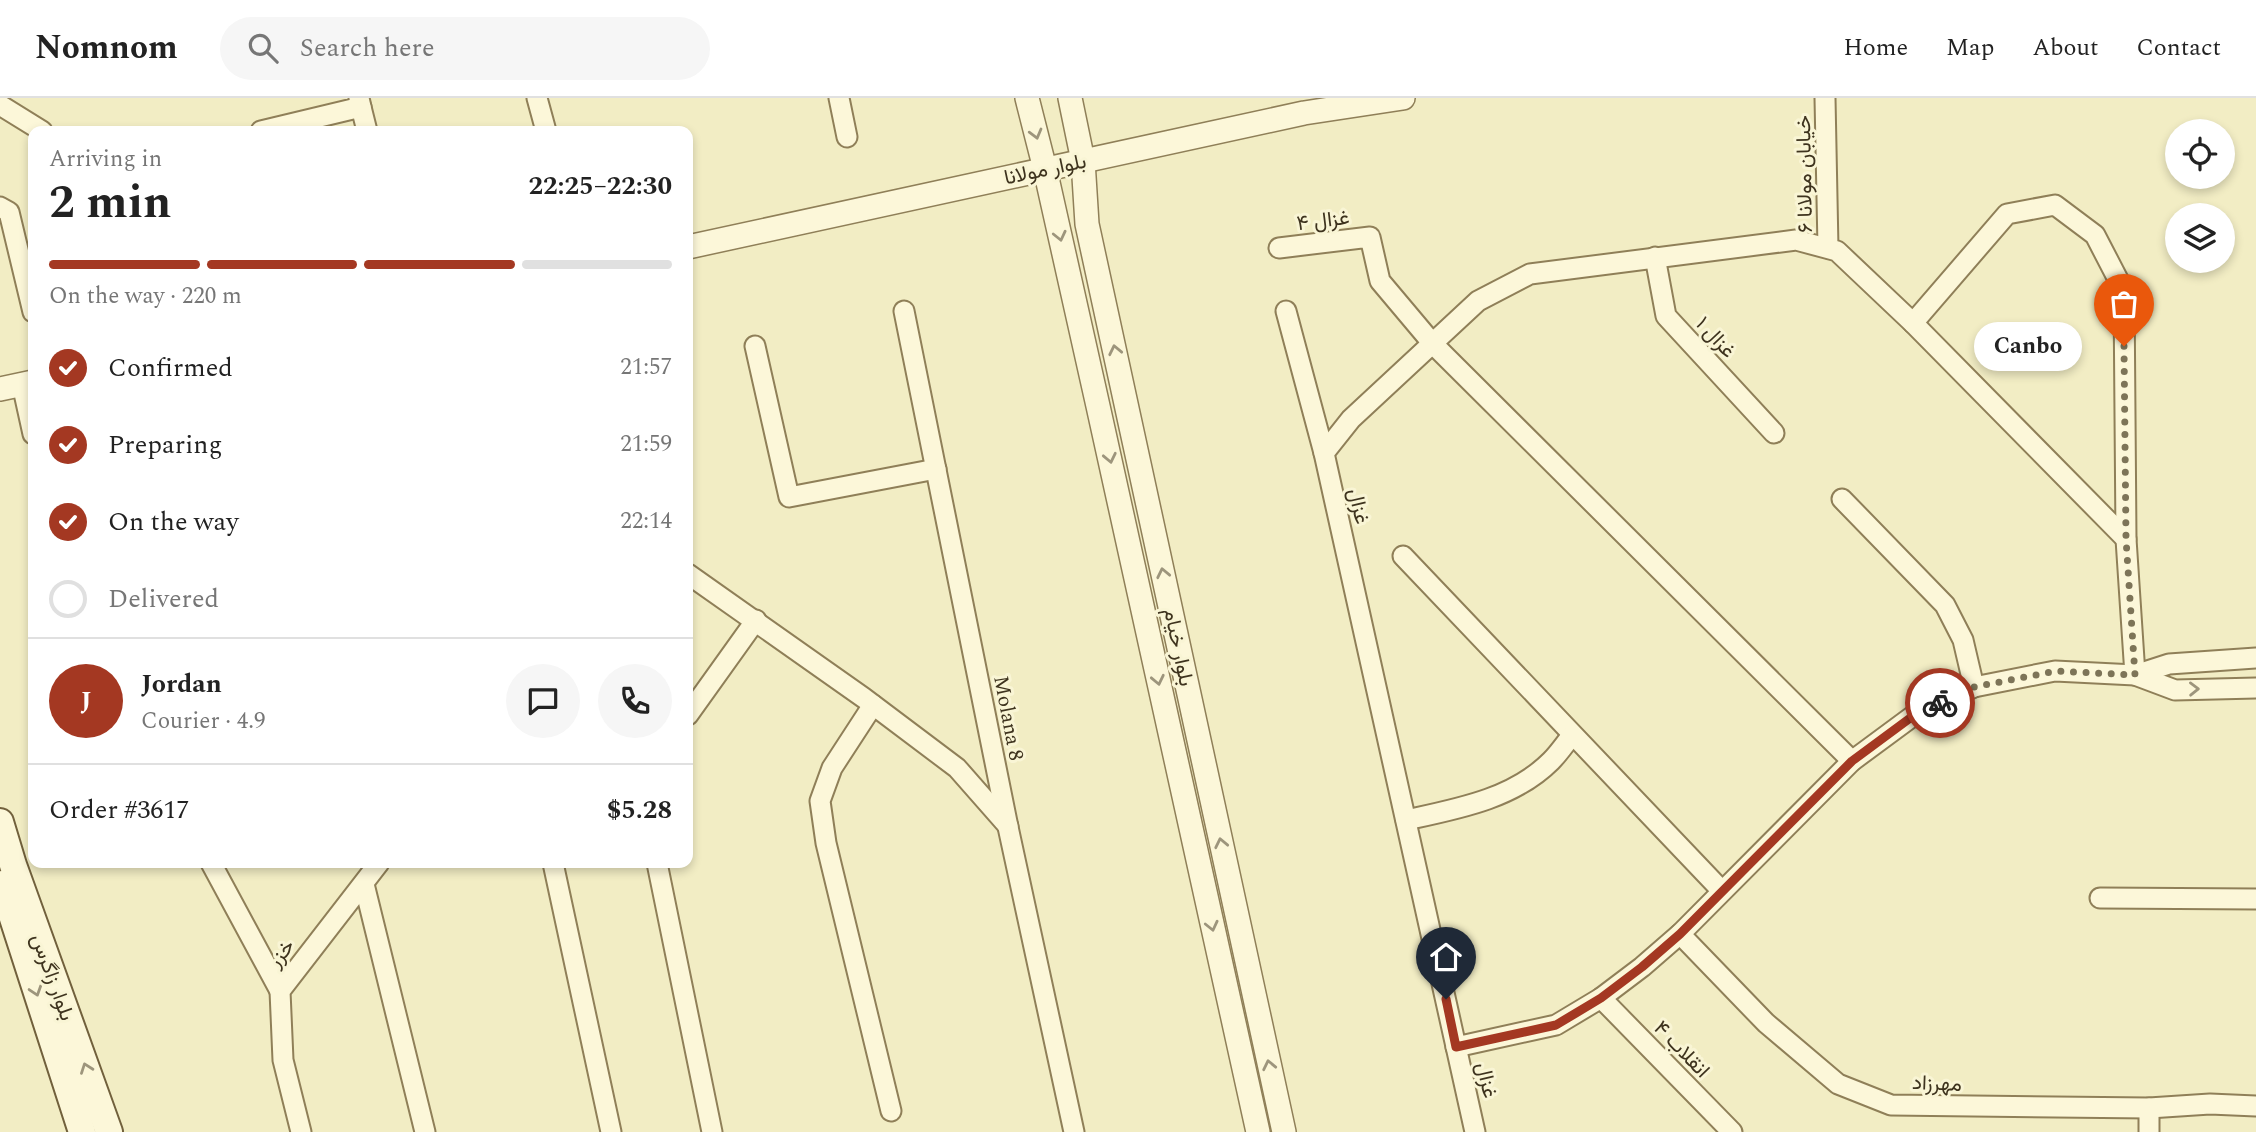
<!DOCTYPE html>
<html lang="en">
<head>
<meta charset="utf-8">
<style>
  :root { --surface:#fff; --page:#f6f6f6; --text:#222; --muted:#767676; --line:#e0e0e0; --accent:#a43822 }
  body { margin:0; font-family:Spectral,Vazirmatn,serif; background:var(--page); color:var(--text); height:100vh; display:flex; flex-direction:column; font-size:26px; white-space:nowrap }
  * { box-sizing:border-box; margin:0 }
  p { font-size:23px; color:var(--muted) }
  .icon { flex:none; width:38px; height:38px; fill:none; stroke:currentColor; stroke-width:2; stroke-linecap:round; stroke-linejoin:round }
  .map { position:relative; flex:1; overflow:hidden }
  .drawer { position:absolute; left:28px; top:28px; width:665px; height:742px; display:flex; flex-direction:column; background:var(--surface); border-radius:14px; box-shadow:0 4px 10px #0003 }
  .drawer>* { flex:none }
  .controls { position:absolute; left:2165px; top:21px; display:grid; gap:14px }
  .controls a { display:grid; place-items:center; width:70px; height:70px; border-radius:50%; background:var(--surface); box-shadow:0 4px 10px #0003; font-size:35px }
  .pin { position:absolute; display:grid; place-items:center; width:60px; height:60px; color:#fff; margin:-72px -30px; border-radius:50% 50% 50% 0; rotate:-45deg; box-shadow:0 0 7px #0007 }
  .pin .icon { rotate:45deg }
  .courier { position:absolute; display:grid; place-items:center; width:70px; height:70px; margin:-35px; border:5px solid #a43822; border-radius:50%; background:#fff; color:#222; box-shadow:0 2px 9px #0007 }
  .bubble { position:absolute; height:49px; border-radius:24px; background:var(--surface); box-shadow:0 4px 10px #0003; font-size:23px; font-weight:700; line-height:49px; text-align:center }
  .headline em { font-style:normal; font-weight:700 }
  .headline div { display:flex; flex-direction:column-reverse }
  .headline { display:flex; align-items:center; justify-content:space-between; height:119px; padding:0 21px }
  h1 { font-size:46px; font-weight:700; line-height:52px }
  .bar { display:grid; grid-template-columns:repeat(4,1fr); gap:10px 7px; align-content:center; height:84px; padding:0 21px }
  .bar i { height:9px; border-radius:5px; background:var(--line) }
  .bar .selected { background:var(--accent) }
  .bar p { grid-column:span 4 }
  .line { display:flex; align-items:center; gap:18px; padding:0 21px; border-top:2px solid var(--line) }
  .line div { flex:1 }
  .round { display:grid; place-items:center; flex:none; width:74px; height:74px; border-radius:37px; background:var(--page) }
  ol { padding:0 21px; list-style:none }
  li { display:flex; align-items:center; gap:21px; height:77px }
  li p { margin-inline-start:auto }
  li .icon { padding:7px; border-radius:50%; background:var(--accent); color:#fff; stroke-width:4 }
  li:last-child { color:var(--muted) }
  li i { width:38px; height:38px; border:4px solid var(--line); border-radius:50% }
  header { display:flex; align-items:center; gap:42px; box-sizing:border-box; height:98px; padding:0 35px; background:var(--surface); border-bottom:2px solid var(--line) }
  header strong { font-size:33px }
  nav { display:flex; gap:38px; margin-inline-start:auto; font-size:24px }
  .search { width:490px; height:63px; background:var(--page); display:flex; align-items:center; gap:18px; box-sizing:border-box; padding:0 24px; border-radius:38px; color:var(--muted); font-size:26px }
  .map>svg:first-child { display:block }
</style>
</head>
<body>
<header>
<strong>Nomnom</strong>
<div class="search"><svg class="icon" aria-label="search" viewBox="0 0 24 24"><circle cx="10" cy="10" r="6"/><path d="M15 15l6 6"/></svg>Search here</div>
<nav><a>Home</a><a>Map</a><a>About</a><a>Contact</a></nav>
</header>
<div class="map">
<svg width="2256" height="1034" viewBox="0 0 2256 1034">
  <rect width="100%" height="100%" fill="#f2edc4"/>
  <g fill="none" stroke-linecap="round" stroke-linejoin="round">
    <g stroke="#8f7f58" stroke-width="23">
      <g id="minor">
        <polyline points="537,0 546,33"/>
        <polyline points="839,0 847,39"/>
        <polyline points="1825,0 1828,150"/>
        <polyline points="0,7 42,33"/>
        <polyline points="361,9 367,33"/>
        <polyline points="261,33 361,9 359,0"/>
        <polyline points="0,109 9,114 33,214"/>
        <polyline points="1279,150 1370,139 1380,183 1433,246 1852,663"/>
        <polyline points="1655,159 1666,218 1774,335"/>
        <polyline points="904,213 1008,729 1074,1034"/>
        <polyline points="1286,213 1324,355"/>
        <polyline points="1913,225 2007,116 2055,107 2095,137 2124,193 2126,441 2135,577"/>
        <polyline points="755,248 789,399 936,371"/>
        <polyline points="22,286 33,336"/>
        <polyline points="1842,401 1945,507 1963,542 1974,589"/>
        <polyline points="1403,458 1722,793"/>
        <polyline points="688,476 864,600 957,670 1008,728"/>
        <polyline points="2135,577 2169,566 2256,560"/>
        <polyline points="873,607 832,670 820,703 826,745 891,1013"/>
        <polyline points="688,617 756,522"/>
        <path d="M1406,722C1457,711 1513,701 1551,663C1559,655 1565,646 1572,637"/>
        <polyline points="211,765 280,893"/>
        <polyline points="553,765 611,1034"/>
        <polyline points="657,765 712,1034"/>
        <polyline points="364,786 425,1034"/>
        <polyline points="2100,800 2256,801"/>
        <polyline points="1680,836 1766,925 1838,986 1891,1007 2149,1010 2210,1006 2256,1008"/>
        <polyline points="1601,900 1732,1034"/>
        <polyline points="1456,949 1556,927 1601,900 1642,869 1680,836 1852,663 1917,615 1974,589 2055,573 2135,577 2175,592 2256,590"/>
        <polyline points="2149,1010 2149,1034"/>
        <polyline points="301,1034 283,962 280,893 379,765"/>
        <polyline points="1475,1034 1324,355 1351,321 1478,203 1530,176 1796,142 1837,153 1913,225 2126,441"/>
      </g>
    </g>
    <g stroke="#8f7f58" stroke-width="26">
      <g id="tertiary">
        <polyline points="1027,0 1045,71 1098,308 1258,1034"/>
        <polyline points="1070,0 1083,63 1087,126 1284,1034"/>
        <polyline points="688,149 1304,15 1403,0"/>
        <polyline points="0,291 33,284"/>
      </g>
    </g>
    <g stroke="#71603c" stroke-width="30">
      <g id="secondary">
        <polyline points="0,724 13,767 109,1034"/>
        <polyline points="2,786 82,1034"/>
      </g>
    </g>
    <use href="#minor" stroke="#fcf7d9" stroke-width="19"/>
    <use href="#tertiary" stroke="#fcf7d9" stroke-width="23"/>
    <use href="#secondary" stroke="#fcf7d9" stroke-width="26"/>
  </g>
  <defs><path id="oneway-chevron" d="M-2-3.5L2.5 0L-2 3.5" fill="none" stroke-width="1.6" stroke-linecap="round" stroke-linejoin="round" transform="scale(1.75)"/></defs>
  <g stroke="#9d957c">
    <use href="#oneway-chevron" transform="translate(1036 36) rotate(75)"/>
    <use href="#oneway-chevron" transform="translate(1060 138) rotate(77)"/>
    <use href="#oneway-chevron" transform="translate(1115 252) rotate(-102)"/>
    <use href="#oneway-chevron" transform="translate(1110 360) rotate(78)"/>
    <use href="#oneway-chevron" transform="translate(1163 475) rotate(-102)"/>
    <use href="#oneway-chevron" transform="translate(1158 582) rotate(78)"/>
    <use href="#oneway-chevron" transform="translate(2194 591) rotate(-1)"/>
    <use href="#oneway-chevron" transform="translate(1221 745) rotate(-102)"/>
    <use href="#oneway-chevron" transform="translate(1212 828) rotate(77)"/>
    <use href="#oneway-chevron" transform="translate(36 893) rotate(72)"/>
    <use href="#oneway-chevron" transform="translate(1269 967) rotate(-102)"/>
    <use href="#oneway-chevron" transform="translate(86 970) rotate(-110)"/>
  </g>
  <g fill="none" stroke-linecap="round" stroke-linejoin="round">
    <polyline stroke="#7d7458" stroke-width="7" stroke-dasharray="0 12.6" points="1940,605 1974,589 2056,573 2135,577 2126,441 2124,248"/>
    <polyline stroke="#a43822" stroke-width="9" points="1446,901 1456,949 1556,927 1601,900 1642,869 1680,836 1852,663 1917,615 1940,605"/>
  </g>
  <g text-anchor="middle" stroke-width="6" stroke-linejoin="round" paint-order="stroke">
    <g font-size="21" fill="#3e331e" stroke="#f9f5d5">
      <text transform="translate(1045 71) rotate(-12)" y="7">بلوار مولانا</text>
      <text transform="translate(1804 76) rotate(-91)" y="7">خیابان مولانا ۶</text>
      <text transform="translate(1323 122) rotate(-7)" y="7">غزال ۴</text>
      <text transform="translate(1716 239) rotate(47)" y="7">غزال ۱</text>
      <text transform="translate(1359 408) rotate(77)" y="7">غزال</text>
      <text transform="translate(1179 549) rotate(78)" y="7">بلوار خیام</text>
      <text transform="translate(1009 620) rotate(79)" y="7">Molana 8</text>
      <text transform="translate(281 855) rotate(-51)" y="7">خزر</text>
      <text transform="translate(53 879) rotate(70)" y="7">بلوار زاگرس</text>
      <text transform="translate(1682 951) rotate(46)" y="7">انقلاب ۴</text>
      <text transform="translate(1487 982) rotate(77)" y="7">غزال</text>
      <text transform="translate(1937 985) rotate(2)" y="7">مهرزاد</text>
    </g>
  </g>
</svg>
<div class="controls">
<a><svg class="icon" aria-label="locate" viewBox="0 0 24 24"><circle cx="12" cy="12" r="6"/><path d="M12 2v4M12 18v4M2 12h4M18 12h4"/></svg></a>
<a><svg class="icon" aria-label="layers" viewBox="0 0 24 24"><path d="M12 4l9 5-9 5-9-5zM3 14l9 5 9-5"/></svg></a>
</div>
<div class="pin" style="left:2124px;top:248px;background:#ea580c"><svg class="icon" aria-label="bag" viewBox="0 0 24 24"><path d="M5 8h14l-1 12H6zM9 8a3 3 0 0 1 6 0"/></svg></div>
<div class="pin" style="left:1446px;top:901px;background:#1f2937"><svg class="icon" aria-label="home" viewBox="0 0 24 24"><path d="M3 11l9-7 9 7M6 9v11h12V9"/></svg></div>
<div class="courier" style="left:1940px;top:605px"><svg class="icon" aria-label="bike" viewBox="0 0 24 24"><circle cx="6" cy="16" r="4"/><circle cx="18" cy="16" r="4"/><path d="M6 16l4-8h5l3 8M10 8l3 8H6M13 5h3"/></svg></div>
<div class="bubble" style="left:1974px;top:224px;width:108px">Canbo</div>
<section class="drawer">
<div class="headline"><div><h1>2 min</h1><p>Arriving in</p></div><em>22:25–22:30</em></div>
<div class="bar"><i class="selected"></i><i class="selected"></i><i class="selected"></i><i></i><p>On the way · 220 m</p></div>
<ol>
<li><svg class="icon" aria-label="check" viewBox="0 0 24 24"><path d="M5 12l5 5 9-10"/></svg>Confirmed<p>21:57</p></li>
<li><svg class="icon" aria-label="check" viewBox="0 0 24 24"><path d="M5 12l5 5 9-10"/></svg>Preparing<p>21:59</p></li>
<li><svg class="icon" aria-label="check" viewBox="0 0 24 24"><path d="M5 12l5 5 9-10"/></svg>On the way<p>22:14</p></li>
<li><i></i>Delivered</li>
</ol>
<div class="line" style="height:126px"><b class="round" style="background:var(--accent);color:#fff">J</b><div><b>Jordan</b><p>Courier · 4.9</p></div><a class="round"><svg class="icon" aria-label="chat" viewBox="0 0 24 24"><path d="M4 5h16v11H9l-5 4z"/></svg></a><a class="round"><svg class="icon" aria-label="phone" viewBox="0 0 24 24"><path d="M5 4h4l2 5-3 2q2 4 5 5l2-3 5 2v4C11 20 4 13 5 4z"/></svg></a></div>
<div class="line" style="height:91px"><div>Order #3617</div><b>$5.28</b></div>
</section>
</div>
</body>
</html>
